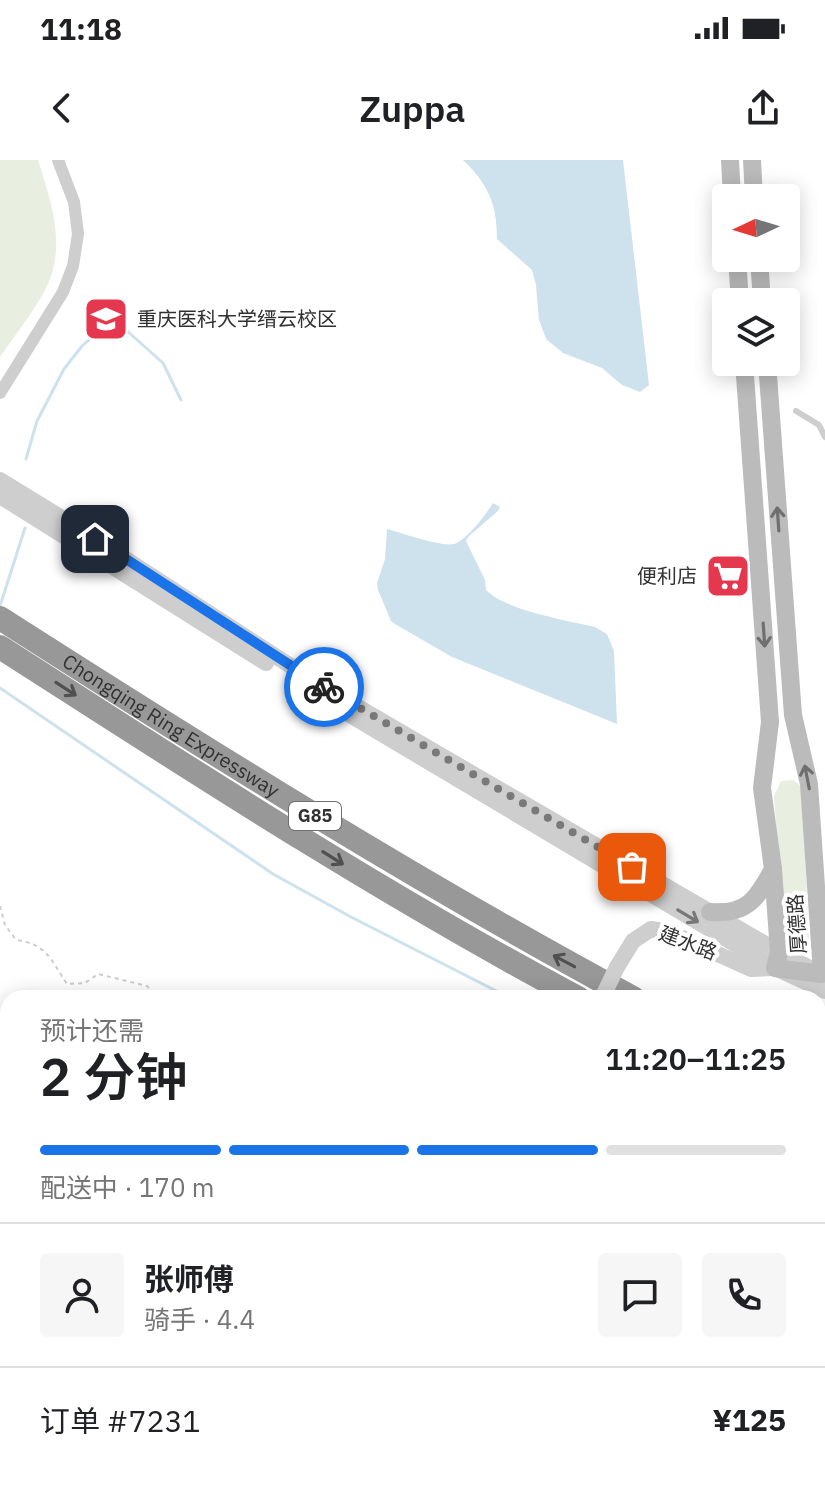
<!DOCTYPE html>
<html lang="zh">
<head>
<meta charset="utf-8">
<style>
  :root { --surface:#fff; --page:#f6f6f6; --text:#202124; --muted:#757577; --line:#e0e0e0; --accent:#1a73e8 }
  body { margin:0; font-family:"IBM Plex Sans","Noto Sans SC",sans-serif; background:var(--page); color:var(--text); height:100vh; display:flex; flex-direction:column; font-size:30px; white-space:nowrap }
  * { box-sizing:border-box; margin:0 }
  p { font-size:26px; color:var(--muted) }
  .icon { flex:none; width:44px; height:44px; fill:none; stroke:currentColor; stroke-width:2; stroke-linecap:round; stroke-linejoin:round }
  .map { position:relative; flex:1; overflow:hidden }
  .side { position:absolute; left:0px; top:830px; width:826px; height:498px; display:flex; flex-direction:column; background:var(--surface); border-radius:24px 24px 0 0; box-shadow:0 4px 20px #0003 }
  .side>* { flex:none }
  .needle { width:52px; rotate:266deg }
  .buttons { position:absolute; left:712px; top:24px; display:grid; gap:16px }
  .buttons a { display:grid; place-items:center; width:88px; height:88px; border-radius:8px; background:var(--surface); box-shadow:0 4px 20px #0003; font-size:40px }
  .pin { position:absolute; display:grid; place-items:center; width:68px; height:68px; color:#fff; margin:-34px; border-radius:16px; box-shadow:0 4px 12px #0006 }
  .courier { position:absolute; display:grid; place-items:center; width:80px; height:80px; margin:-40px; border:6px solid #1a73e8; border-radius:50%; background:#fff; color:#222; box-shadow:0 2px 10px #0007 }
  .overview em { font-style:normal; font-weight:600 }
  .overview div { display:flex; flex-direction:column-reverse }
  .overview { display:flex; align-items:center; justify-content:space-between; height:136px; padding:0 40px }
  h1 { font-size:52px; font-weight:600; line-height:60px }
  .bar { display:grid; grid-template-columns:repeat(4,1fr); gap:12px 8px; align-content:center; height:96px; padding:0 40px }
  .bar i { height:10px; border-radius:6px; background:var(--line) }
  .bar .current { background:var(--accent) }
  .bar p { grid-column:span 4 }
  .line { display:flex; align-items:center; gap:20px; padding:0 40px; border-top:2px solid var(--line) }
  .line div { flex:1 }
  .round { display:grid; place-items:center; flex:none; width:84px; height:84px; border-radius:8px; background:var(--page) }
  .status { display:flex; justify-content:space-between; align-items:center; height:56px; padding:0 40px; background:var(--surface); direction:ltr }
  .status svg { height:22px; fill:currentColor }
  header { display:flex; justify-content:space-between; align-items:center; height:104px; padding:0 40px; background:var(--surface); font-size:36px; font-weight:600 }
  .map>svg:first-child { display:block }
</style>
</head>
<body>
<div class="status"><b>11:18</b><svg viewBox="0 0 49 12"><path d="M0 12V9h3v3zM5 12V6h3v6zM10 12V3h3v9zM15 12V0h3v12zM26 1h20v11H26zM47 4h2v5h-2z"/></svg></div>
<header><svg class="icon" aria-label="back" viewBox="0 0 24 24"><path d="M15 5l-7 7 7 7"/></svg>Zuppa<svg class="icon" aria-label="share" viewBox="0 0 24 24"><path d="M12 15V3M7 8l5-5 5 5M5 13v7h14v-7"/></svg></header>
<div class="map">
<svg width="825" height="1327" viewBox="0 0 825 1327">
  <rect width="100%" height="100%" fill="#fff"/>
  <g fill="#e8eee0">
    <path d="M0,0H38C51,41 67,87 46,128C34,152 15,175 0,197Z"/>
    <polygon points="794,620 802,628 809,779 805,788 793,787 784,776 774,636 781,621"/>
    <polygon points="818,1080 825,1084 825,1327 396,1327 395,1320 818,1320"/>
    <polygon points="6,1178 8,1183 8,1269 0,1259 0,1180"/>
  </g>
  <g fill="#cde2ed">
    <path d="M463,0H623L649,225L640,232L622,225L602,208L563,193L546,179L539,160L536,125L532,110L497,79C497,44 488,24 463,0Z"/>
    <path d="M493,343L500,347L498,351L469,376L466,381L485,420L486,430C507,451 566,460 595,467L607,474L614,491L617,564L452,497L395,464L391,461L378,430L377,423L385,399L387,369C402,373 441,387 454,384C467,380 486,354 493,343Z"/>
    <polygon points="127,1320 357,1320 356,1327 130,1327"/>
  </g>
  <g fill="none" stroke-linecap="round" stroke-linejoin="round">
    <g stroke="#cde2ed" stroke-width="3">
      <polyline points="26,299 37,261 64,209 82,186 99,171 113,167 126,170 163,203 181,240"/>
      <polyline points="0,446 25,368"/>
      <polyline points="0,528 273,714 351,757 510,838"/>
    </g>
    <g stroke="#cecece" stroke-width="2" stroke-dasharray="4 4" stroke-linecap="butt">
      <path d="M0,746L5,765L16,780C47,784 51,800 67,824L85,823L98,814L147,826L157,838"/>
      <polyline points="818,1000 825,1004"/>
      <polyline points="818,1062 825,1068"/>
      <polyline points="123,1320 127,1327"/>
      <polyline points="367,1320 369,1327"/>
    </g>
    <polyline stroke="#cecece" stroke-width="6" points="796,251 819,265 825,277"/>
    <polyline stroke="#cecece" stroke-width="12" points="0,233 63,132 73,106 78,74 74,42 58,0"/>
    <g stroke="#cecece" stroke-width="16">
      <polyline points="0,320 70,363 320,525 779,792 816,811"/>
      <polyline points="0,336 266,503"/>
      <polyline points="323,539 775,808 825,831"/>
      <polyline points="617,807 633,781 651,769 669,772 751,809 773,808"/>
      <polyline points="0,1117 8,1118"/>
    </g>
    <g stroke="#bbb" stroke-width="18">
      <polyline points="730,0 732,38"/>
      <polyline points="752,0 754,38"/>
      <polyline points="737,98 740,142"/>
      <polyline points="759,98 762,142"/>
      <polyline points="744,202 770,562 762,628 773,709 779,792 775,808 822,814 809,624 793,555 767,202"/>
      <path d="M710,752C747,755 757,739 773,709"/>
    </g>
    <g stroke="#989898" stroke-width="24">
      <path id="s1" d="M0,458C208,591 416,721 633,838"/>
      <path d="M0,487C190,609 379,732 578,838"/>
      <polyline points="818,938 825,942"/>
      <polyline points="818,967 825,970"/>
    </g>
    <polyline stroke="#cecece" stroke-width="16" points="602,838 617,807"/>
  </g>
  <defs><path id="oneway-shaft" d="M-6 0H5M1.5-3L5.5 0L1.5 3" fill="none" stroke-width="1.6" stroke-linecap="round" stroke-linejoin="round" transform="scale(2)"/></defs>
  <g stroke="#6f6f6f">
    <use href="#oneway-shaft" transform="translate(778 359) rotate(-94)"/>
    <use href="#oneway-shaft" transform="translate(764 475) rotate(86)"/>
    <use href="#oneway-shaft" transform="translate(807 617) rotate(-101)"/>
  </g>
  <g stroke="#505050">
    <use href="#oneway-shaft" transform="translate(66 529) rotate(33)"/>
    <use href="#oneway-shaft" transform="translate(333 698) rotate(32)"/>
    <use href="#oneway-shaft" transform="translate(564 801) rotate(-152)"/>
  </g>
  <use stroke="#787878" href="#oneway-shaft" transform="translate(688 756) rotate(31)"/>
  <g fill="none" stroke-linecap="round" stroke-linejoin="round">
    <polyline stroke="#797979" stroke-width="8" stroke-dasharray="0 14.4" points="324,527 632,707"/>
    <polyline stroke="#1a73e8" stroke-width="10" points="95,379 324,527"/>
  </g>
  <defs>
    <g id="university-square" transform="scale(2.3)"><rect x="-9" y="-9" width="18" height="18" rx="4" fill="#e5374d" stroke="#fff"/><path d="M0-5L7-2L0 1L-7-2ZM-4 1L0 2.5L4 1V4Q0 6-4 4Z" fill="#fff"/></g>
    <g id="supermarket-square" transform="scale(2.3)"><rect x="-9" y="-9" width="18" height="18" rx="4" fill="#e5374d" stroke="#fff"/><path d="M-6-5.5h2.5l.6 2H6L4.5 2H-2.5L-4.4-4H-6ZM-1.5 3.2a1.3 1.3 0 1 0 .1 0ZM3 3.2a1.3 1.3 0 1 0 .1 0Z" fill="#fff"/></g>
  </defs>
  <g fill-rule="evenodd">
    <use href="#university-square" x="106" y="159"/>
    <use href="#supermarket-square" x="728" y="416"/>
  </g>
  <g text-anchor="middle" stroke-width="8" stroke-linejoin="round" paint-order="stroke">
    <rect fill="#fff" stroke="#6f6f6f" stroke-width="2" x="289" y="642" width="52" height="28" rx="6"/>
    <g font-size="18" font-weight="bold" fill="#313131">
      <text x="315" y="662">G85</text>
    </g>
    <g font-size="20" fill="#313131" stroke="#fff" text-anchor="start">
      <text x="137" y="166">重庆医科大学缙云校区</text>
      <text x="697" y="423" text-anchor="end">便利店</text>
    </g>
    <g font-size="20" fill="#313131" stroke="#fff">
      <text dy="7" stroke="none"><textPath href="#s1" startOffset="202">Chongqing Ring Expressway</textPath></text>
      <text transform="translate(797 764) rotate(-94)" y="7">厚德路</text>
      <text transform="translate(688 783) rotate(21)" y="7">建水路</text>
    </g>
  </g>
</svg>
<div class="buttons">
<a><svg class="needle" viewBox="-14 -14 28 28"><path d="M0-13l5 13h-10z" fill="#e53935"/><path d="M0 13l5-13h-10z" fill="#757577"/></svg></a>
<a><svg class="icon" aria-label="layers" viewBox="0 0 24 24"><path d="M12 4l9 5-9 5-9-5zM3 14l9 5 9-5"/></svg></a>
</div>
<div class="pin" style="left:632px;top:707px;background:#ea580c"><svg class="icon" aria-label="bag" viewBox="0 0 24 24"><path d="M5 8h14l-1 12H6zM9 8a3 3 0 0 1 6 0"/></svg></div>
<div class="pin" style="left:95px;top:379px;background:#1f2937"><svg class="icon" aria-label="home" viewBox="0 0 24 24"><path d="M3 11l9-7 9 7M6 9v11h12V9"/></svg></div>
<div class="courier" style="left:324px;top:527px"><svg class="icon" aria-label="bike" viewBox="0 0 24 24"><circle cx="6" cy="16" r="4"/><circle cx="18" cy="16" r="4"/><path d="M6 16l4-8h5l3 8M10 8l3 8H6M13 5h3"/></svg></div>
<section class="side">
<div class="overview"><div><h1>2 分钟</h1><p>预计还需</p></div><em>11:20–11:25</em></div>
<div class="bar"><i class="current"></i><i class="current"></i><i class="current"></i><i></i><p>配送中 · 170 m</p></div>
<div class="line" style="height:144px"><a class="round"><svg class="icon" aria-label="person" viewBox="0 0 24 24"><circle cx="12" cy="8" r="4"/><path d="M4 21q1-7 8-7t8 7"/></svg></a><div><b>张师傅</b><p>骑手 · 4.4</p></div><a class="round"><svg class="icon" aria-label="chat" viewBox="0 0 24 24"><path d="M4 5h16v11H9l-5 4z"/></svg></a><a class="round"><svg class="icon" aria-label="phone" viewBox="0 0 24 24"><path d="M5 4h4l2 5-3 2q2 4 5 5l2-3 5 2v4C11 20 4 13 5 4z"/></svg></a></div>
<div class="line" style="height:104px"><div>订单 #7231</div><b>¥125</b></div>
</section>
</div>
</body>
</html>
